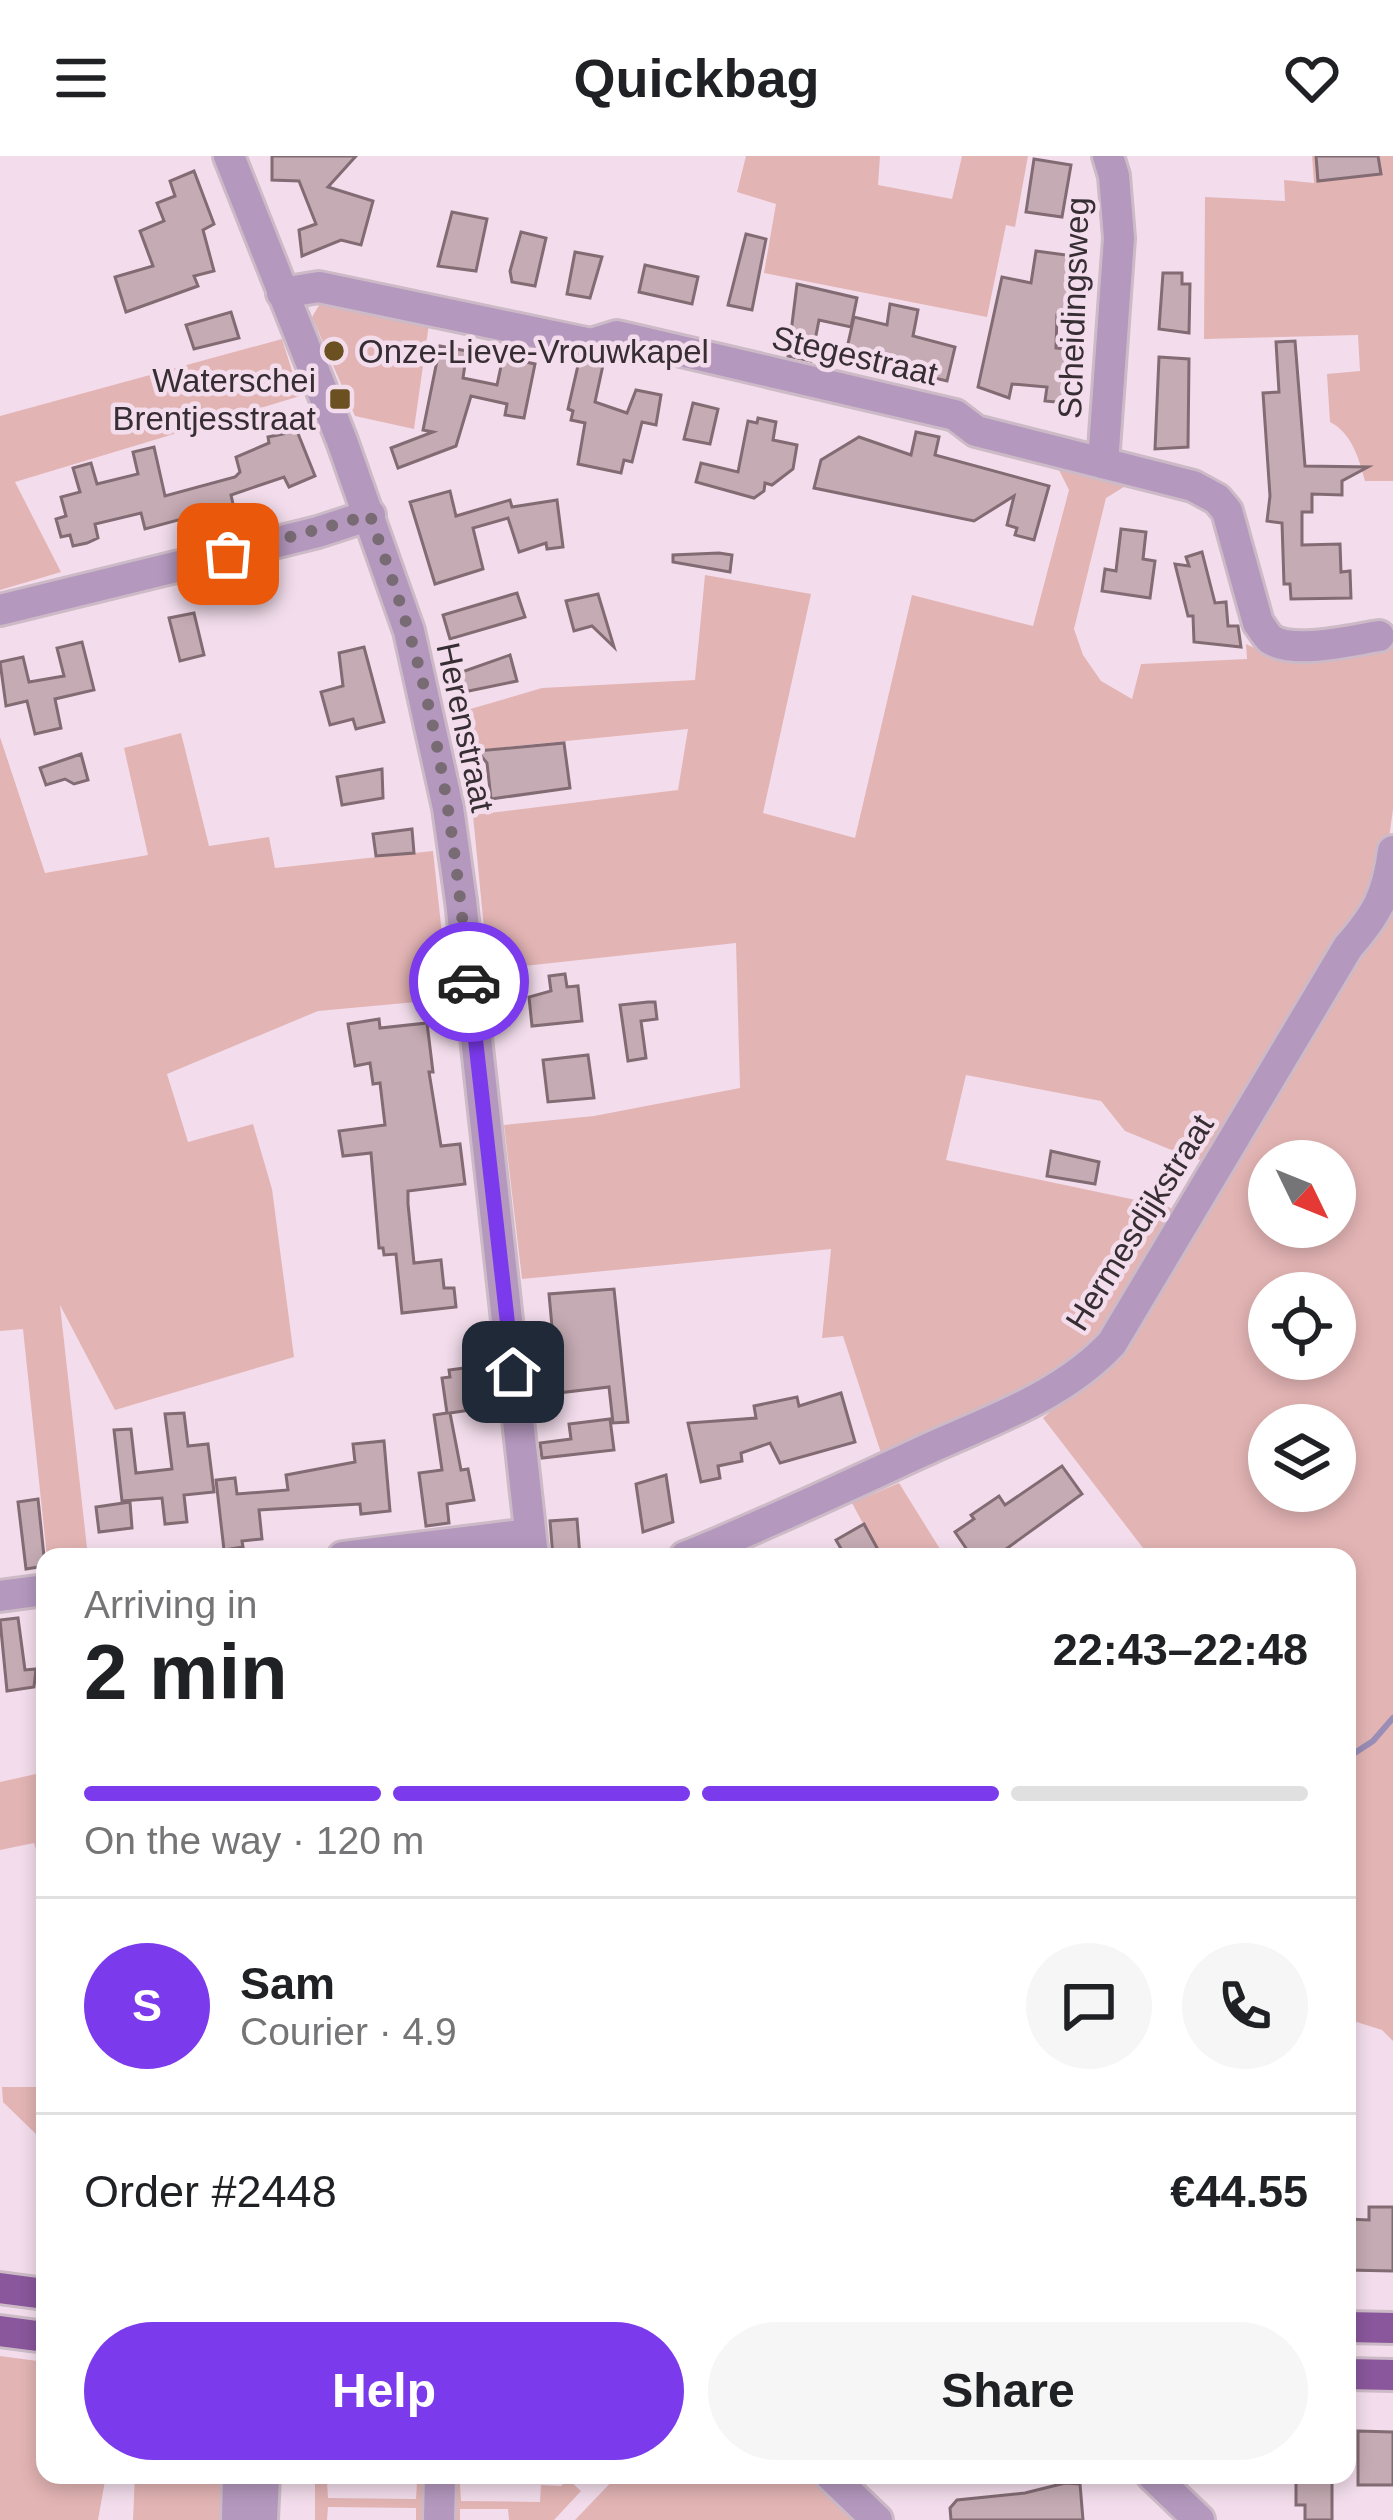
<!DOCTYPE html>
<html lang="en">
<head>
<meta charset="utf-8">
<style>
  :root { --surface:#fff; --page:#f6f6f6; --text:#202124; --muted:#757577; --line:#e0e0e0; --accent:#7c3aed }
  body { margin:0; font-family:Arial,sans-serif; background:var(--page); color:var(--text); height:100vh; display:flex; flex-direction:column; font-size:45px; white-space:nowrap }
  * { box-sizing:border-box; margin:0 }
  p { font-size:39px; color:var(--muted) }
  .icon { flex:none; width:66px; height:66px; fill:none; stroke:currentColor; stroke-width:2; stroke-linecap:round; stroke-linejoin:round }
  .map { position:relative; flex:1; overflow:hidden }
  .panel { position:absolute; left:36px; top:1392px; width:1320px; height:936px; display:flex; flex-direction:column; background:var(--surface); border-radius:24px; box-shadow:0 6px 18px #0003 }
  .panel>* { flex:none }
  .needle { width:78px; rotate:133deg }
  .fabs { position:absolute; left:1248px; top:984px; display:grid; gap:24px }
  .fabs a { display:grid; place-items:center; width:108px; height:108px; border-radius:50%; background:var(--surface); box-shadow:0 6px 18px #0003; font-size:60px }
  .pin { position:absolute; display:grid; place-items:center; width:102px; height:102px; color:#fff; margin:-51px; border-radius:24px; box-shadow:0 6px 18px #0006 }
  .courier { position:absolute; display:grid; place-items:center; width:120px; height:120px; margin:-60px; border:9px solid #7c3aed; border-radius:50%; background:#fff; color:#222; box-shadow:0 3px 15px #0007 }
  .headline em { font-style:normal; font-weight:800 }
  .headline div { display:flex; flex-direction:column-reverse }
  .headline { display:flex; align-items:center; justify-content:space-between; height:204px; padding:0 48px }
  h1 { font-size:78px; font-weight:800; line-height:90px }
  .bar { display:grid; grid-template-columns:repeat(4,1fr); gap:18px 12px; align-content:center; height:144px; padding:0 48px }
  .bar i { height:15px; border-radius:9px; background:var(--line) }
  .bar .active { background:var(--accent) }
  .bar p { grid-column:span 4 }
  .line { display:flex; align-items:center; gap:30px; padding:0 48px; border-top:3px solid var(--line) }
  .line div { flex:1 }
  .round { display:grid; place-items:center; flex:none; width:126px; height:126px; border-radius:63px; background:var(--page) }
  .action { display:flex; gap:24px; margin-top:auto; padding:24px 48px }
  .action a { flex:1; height:138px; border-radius:72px; background:var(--accent); color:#fff; font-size:48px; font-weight:800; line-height:138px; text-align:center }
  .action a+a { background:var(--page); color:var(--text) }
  header { display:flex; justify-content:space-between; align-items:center; height:156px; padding:0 48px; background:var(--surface); font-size:54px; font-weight:800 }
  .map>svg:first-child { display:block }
</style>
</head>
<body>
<header><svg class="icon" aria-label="menu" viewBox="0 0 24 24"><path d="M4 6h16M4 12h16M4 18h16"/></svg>Quickbag<svg class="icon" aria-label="heart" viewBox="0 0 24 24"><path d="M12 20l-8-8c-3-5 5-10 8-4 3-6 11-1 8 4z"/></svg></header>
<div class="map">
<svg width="1393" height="2364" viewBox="0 0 1393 2364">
  <rect width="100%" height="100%" fill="#f3ddec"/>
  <g fill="#e3b4b4" fill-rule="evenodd">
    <polygon points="746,0 880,0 878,29 952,43 962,0 1028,0 1015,71 1006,69 987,161 764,117 776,48 737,36"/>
    <path d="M1312,0H1393V325H1365C1359,303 1352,277 1330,266L1327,218L1360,215L1358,179L1204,183L1205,41L1285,45L1284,24L1314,27Z"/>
    <polygon points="321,146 429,168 414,273 355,260 312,161"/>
    <polygon points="282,183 300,240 15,326 61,416 0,434 0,260"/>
    <polygon points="1058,312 1127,329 1106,342 1074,473 1083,499 1101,525 1132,543 1141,508 1247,503 1246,488 1271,500 1393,486 1393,653 1383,726 1214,1002 1196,1004 1125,975 1101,945 966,919 946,1004 1169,1051 1180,1061 1094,1198 889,1303 881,1297 843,1180 822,1182 831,1093 522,1123 504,969 594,960 740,932 736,787 488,814 473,659 678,634 688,573 456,596 450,559 542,532 695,524 705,419 811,438 763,657 855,682 912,439 1033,470 1069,334"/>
    <polygon points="181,577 209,690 269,681 275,712 433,695 449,843 318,855 167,918 188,986 253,968 272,1033 294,1201 115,1254 60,1149 88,1401 47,1401 23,1173 0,1175 0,581 45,717 148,699 124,592"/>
    <path d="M1393,752V1885L1382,1874L1347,1863V1401H1150L1043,1262L1100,1213L1346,807ZM1269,1005H1335V1071H1269ZM1269,1137H1335V1203H1269ZM1269,1269H1335V1335H1269Z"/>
    <polygon points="899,1327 945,1401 881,1401 852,1347"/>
    <polygon points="45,1616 45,1722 34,1687 0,1694 0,1626"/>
    <polygon points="2,1931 45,1931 45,1980 38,1980 3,1946"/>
    <polygon points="0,2200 45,2206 45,2319 106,2319 98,2364 0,2364"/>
    <polygon points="135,2319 230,2319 229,2364 133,2364"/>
    <polygon points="618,2319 823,2319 865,2364 575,2364"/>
    <polygon points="568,2323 581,2335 554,2364 509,2364 508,2353 460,2353 460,2364 448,2364 448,2328 460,2328 461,2345 540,2346 541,2329 561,2330"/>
    <polygon points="315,2326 327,2326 328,2342 416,2343 417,2327 429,2327 428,2364 416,2364 416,2352 328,2351 327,2364 315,2364"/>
  </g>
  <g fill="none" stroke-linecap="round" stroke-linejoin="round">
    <polyline stroke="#9a8db6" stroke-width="6" points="1347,1602 1373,1585 1393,1562"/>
  </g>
  <g fill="#c5abb3" stroke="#826b72" stroke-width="3">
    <polygon points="272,0 356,0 328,31 373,45 361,89 341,84 302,100 299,74 316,68 299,25 272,24"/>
    <polygon points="1316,0 1378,0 1381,18 1318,25"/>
    <polygon points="1034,3 1071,9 1062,61 1026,56"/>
    <polygon points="194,15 214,68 203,74 214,115 194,120 198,130 126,156 115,121 153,110 140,75 164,65 157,47 175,40 170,25"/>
    <polygon points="452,56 487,63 476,115 438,110"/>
    <polygon points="521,76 546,82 535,130 512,126 510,115"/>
    <polygon points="746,78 766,83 752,154 728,149"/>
    <polygon points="1036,95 1081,101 1075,161 1057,159 1056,192 1073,194 1067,247 1045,245 1047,231 1012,228 1009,242 978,231 1002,121 1031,127"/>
    <polygon points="575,96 602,101 590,142 567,138"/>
    <polygon points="645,109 698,121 692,148 639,136"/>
    <polygon points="1163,117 1182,117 1182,128 1190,128 1189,177 1159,173"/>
    <polygon points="797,128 857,142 851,171 819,164 811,205 788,200"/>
    <polygon points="890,148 918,154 913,180 955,191 947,225 845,201 854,161 887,169"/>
    <polygon points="231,156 239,182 194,193 186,169"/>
    <polygon points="1295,185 1305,310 1368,311 1342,325 1342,339 1312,338 1312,356 1302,356 1302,389 1340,388 1341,416 1350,415 1351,442 1291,443 1290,428 1284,428 1282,367 1267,365 1270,340 1263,237 1279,236 1276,186"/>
    <polygon points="440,190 467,195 463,222 497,229 503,201 535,208 524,262 505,259 507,248 471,240 456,290 398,312 391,292 433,276 423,274"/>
    <polygon points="1159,201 1189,203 1188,291 1155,293"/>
    <polygon points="579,205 603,209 595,246 627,257 636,234 661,239 656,269 642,266 632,306 624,304 621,317 578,308 585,267 571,264 573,255 568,253"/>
    <polygon points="693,247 718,253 710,288 684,283"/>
    <polygon points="758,262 776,266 773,284 797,289 793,313 772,329 765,327 764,335 754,342 696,326 701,307 738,316 748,265 757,267"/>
    <polygon points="297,275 315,320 289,331 284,321 231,339 233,348 221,351 223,359 191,368 189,361 145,373 141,357 95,368 98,382 87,387 73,390 70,379 61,381 56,363 66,360 61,341 80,336 73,312 91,307 97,328 138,318 133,296 154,291 165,340 235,321 240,316 236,301 269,287 268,281"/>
    <polygon points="916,276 939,281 935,299 1049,330 1034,384 1015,379 1017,372 1007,369 1014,340 974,365 814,332 821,304 859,281 911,299"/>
    <polygon points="450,335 456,360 510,344 512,351 557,344 563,391 547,393 546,387 519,396 508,362 473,372 483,413 435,428 410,346"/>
    <polygon points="1121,373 1146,376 1143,403 1155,405 1150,442 1102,435 1105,413 1116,415"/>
    <polygon points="1202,396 1215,447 1226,446 1228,470 1238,470 1241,491 1194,486 1193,460 1188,460 1175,408 1189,410 1186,401"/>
    <polygon points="719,397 732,399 730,416 673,406 673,399"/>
    <polygon points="517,437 525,461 450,483 443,459"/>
    <polygon points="598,438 614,491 592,470 574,475 566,445"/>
    <polygon points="194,457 204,499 180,505 169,462"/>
    <polygon points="82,486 94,534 55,543 61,572 35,578 27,545 6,550 0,506 23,501 29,526 64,520 57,492"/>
    <polygon points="364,491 384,566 356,573 353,563 330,569 321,536 343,530 339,497"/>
    <polygon points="510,499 517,525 464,536 459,517"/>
    <polygon points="564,587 570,632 491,643 487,607 477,595"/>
    <polygon points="81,598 88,624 74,628 65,623 46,629 40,612"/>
    <polygon points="382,613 383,642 342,649 337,621"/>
    <polygon points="412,673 414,697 376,700 373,678"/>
    <polygon points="565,818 567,831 578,830 582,865 532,870 529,841 551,835 549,820"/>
    <polygon points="648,846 655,846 657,863 641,865 646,902 628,905 620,849"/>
    <polygon points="379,863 380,872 427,867 433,916 429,916 441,990 460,988 465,1028 408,1035 408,1048 414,1107 441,1104 444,1132 454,1132 456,1151 402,1157 396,1098 384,1099 383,1092 379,1092 371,997 343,1000 339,975 385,969 380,927 373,928 370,907 355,910 348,868"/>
    <polygon points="588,899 594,942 548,946 543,904"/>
    <polygon points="1051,995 1099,1006 1095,1028 1047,1020"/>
    <polygon points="614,1133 628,1266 613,1267 609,1231 558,1237 549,1138"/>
    <polygon points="472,1211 477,1253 450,1257 461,1314 468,1313 474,1344 447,1348 449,1367 426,1370 419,1317 442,1314 434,1259 447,1257 442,1222 450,1221 449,1214"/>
    <polygon points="841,1237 855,1286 780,1307 770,1287 741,1297 742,1305 718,1310 720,1322 701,1326 688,1267 756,1262 754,1250 797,1241 799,1250"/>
    <polygon points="184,1257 188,1290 208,1288 214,1336 184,1339 187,1366 165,1368 162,1342 122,1345 114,1274 131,1273 136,1317 172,1313 165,1258"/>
    <polygon points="610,1263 614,1294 542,1302 540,1287 571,1283 569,1268"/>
    <polygon points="384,1285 390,1355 361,1358 360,1348 259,1354 262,1383 242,1385 243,1391 224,1394 216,1324 235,1322 237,1338 288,1334 286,1319 355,1306 353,1288"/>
    <polygon points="1062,1310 1082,1338 1006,1393 1012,1401 972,1401 955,1376 974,1363 971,1359 999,1340 1005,1349"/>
    <polygon points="666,1319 673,1366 643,1376 636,1328"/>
    <polygon points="38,1343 45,1410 26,1413 18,1346"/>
    <polygon points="130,1346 132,1372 99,1376 96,1351"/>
    <polygon points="577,1363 580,1401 553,1401 550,1365"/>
    <polygon points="864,1368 882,1401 846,1401 836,1384"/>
    <polygon points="18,1462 25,1514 36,1513 34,1531 7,1535 0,1464"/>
    <polygon points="1369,2051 1393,2051 1393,2115 1347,2114 1347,2063 1369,2064"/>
    <polygon points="1358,2275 1393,2276 1393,2329 1358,2329"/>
    <polygon points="1296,2319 1332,2319 1332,2364 1305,2364 1305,2349 1296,2349"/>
    <polygon points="1065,2327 1080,2328 1083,2364 951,2364 950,2352 957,2344 1025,2337"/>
  </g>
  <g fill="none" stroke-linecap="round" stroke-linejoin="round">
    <g stroke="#cdbac7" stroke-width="36">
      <g id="minor">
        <polyline points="229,0 342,285 409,475 448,652 461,745 533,1401"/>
        <path d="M282,137L319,131L591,188L617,180L955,259L976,275L1193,330L1217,343L1227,355L1258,467C1260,469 1268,482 1270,483C1293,499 1352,484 1379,480"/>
        <polyline points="1103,307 1119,82 1114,20 1108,0"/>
        <polyline points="0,454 318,376 370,359"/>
        <polyline points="343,1401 530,1378"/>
        <path d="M685,1401C765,1369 843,1332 921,1296C988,1265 1062,1241 1112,1187L1348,791C1377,758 1387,740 1393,695"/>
        <polyline points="0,1440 45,1434"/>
        <polyline points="830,2319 877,2364"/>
        <polyline points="1152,2319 1199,2364"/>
        <polyline points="237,2364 238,2319"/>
        <polyline points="262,2364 264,2319"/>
        <polyline points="439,2364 440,2319"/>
      </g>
    </g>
    <g stroke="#cdbac7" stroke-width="36">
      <g id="major">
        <polyline points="0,2132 45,2138"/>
        <polyline points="1347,2171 1393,2172"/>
        <polyline points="0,2175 45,2181"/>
        <polyline points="1347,2218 1393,2219"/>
      </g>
    </g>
    <use href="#minor" stroke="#b498be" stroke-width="30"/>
    <use href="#major" stroke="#8a579c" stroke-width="30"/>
  </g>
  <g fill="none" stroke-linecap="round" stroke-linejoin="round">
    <path stroke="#796b74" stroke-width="12" stroke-dasharray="0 21.6" d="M228,398L370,359C383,397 397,435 408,473C443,587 457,707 469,826"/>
    <polyline stroke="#7c3aed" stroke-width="15" points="469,826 513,1216"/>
  </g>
  <g fill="#6b5122" stroke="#f3ddec" stroke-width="4.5">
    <circle cx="334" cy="195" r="12"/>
    <rect x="328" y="231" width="24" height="24" rx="6"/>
  </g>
  <g text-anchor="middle" stroke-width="9" stroke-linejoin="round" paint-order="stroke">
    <g font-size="33" fill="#372e34" stroke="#f3ddec">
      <text transform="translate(1073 152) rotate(-88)" y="12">Scheidingsweg</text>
      <text transform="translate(855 199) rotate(13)" y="12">Stegestraat</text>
      <text transform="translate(466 571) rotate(78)" y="12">Herenstraat</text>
      <text transform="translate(1139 1066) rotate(-58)" y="12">Hermesdijkstraat</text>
    </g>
    <g font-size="33" fill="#372e34" stroke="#f3ddec" text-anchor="start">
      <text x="358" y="207">Onze-Lieve-Vrouwkapel</text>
      <text x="316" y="236" text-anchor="end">Waterschei<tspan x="316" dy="38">Brentjesstraat</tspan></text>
    </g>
  </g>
</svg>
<div class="fabs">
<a><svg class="needle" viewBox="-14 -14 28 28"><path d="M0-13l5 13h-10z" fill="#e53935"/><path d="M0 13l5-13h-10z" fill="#757577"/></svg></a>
<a><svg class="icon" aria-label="locate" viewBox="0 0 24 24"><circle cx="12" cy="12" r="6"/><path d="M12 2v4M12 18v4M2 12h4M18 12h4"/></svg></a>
<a><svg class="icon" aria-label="layers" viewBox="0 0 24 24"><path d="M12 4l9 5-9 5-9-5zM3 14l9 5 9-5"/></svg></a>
</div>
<div class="pin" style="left:228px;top:398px;background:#ea580c"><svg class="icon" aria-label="bag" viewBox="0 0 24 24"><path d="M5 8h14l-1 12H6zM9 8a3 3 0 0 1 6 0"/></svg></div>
<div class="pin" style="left:513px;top:1216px;background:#1f2937"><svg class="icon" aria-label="home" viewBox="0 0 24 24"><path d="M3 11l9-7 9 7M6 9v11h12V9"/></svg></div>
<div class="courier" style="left:469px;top:826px"><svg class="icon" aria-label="car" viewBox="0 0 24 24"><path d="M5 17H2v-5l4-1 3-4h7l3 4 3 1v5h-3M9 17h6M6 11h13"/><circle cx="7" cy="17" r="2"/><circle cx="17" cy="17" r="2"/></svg></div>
<section class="panel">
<div class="headline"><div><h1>2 min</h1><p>Arriving in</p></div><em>22:43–22:48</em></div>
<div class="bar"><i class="active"></i><i class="active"></i><i class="active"></i><i></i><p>On the way · 120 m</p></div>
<div class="line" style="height:216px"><b class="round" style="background:var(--accent);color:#fff">S</b><div><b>Sam</b><p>Courier · 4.9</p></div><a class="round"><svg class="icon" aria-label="chat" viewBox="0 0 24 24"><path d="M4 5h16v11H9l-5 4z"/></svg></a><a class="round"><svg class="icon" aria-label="phone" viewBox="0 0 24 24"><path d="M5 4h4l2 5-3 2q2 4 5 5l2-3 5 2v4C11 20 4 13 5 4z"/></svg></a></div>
<div class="line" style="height:156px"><div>Order #2448</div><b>€44.55</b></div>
<div class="action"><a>Help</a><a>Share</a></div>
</section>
</div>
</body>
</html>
